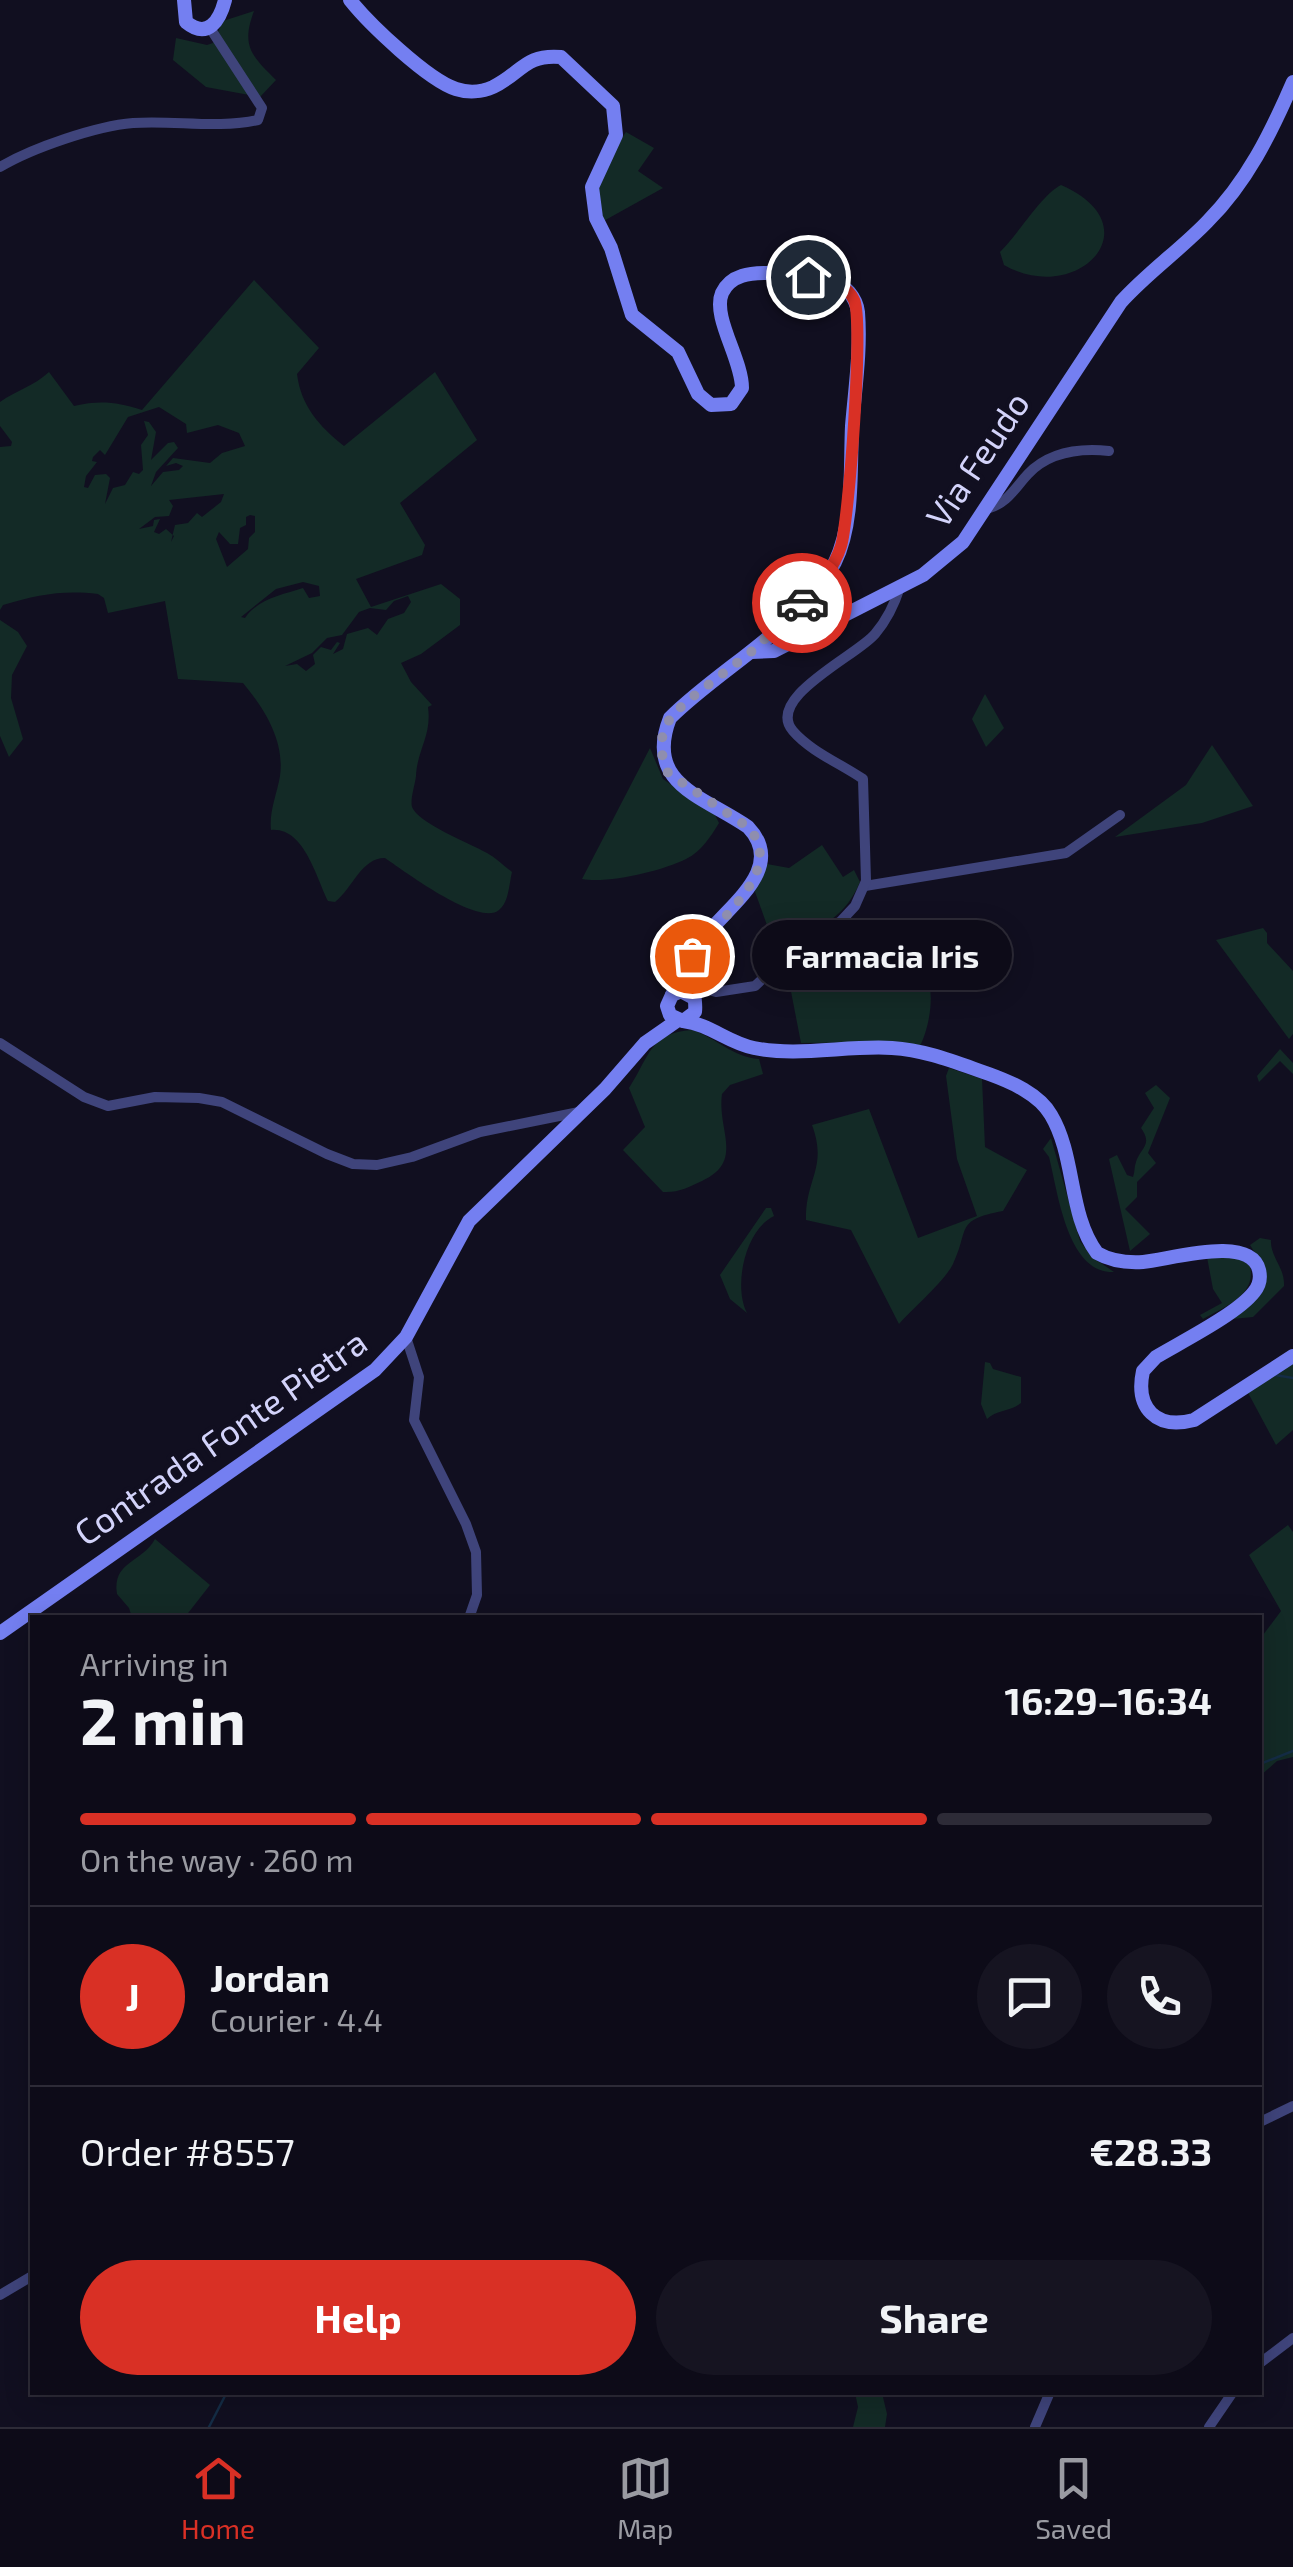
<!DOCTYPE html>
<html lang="en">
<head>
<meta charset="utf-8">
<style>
  :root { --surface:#0d0b18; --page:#161421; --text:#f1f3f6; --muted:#9a9ba2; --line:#2d2b37; --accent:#d93025 }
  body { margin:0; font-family:"Exo 2",sans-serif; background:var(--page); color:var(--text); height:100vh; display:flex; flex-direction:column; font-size:38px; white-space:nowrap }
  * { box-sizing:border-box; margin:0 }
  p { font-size:32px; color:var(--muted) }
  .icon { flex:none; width:55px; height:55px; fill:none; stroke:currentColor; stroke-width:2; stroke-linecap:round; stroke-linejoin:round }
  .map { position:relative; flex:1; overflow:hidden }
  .sheet { position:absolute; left:30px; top:1615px; width:1232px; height:780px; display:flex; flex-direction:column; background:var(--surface); border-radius:0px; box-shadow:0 5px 25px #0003,0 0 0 2px var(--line) }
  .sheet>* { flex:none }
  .pin { position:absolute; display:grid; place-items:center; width:85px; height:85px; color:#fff; margin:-42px; border:5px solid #fff; border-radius:50%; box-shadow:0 2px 10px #0007 }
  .courier { position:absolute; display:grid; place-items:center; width:100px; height:100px; margin:-50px; border:8px solid #d93025; border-radius:50%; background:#fff; color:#222; box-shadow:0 2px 12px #0007 }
  .bubble { position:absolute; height:70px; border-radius:35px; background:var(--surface); box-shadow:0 5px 25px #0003,0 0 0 2px var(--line); font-size:32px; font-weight:700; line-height:70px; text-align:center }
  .overview em { font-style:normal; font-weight:700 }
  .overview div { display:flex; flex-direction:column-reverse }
  .overview { display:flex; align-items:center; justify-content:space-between; height:170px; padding:0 50px }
  h1 { font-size:65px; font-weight:700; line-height:75px }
  .bar { display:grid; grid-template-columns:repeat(4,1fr); gap:15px 10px; align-content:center; height:120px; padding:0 50px }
  .bar i { height:12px; border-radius:8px; background:var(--line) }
  .bar .active { background:var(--accent) }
  .bar p { grid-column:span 4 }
  .line { display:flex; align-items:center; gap:25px; padding:0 50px; border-top:2px solid var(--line) }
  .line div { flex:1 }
  .round { display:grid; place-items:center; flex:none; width:105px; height:105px; border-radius:52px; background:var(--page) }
  .action { display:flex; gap:20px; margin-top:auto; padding:20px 50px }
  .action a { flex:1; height:115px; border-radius:60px; background:var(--accent); color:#fff; font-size:40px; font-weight:700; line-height:115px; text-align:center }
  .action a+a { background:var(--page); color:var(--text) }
  .tabs { display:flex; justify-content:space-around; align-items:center; height:140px; border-top:2px solid var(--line); background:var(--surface); font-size:28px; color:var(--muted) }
  .tabs a { display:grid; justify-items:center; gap:5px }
  .tabs .active { color:var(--accent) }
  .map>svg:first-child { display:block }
</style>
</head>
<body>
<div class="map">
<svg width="1293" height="2427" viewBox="0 0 1293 2427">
  <rect width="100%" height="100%" fill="#110f20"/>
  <g fill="#132a26" fill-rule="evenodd">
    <path d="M254,11C241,46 251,55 276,80L260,97L206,87L173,60L176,38L207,45L213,43L223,21Z"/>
    <path d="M626,132L654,148L638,171L663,188L600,223C587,187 607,160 626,132Z"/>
    <path d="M1061,185C1155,226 1077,307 1004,265L1000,252C1018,235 1041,195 1061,185Z"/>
    <path d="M254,280L319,348L297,374C301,406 319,426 344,446L435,372L477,440L400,503L425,545L422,555L356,579L371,607L441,584L460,599V625L421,654L401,663L411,682L432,705L428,707C432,736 417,750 416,776C415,785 410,799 412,807C418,823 471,844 487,853C496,858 504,866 512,872C509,884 509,902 499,910C479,927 404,871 385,858C361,858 353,888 335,902L328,901C316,877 304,827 271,830C269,811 277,794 280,776C285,741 264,708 243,683L178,679L165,601L108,613L104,598L98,594C61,590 38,595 3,605L0,610V447L11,446L12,442L0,426V402C17,390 34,386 49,372L74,406C100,400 117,402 142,410ZM159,407L186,424L187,433L218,425L239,433L245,446L222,453L210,463L173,458L166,466L176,463L183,466L179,470L163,472L151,486L156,472L178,448L174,442L168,443L151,460L156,432L149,422L144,421L148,435L141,445L143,470L139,474L133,472L125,485L113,488L105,504L110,478L106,474L95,475L88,488L84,487L86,476L97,462L92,461L93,457L100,450L105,455L128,417ZM224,494L221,502L202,517L197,513L188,523L175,525L171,542L174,536L166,529L159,534L154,532L160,519L154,520L153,526L139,529L155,517L169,516L173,506L169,500ZM250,515L255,516V532L249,538L248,549L227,567L216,539L219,532L230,544H238L240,528L246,525V517ZM303,582L319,586L320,596L309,598L303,588C282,595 259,598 245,618L241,617L276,589ZM408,596L411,602L404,613L388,619L377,635L368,628L347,634L343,649L333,654L340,643L337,642L331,650L321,647L313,655L315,664L306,671L297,664L285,666L312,653L327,638L342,635L359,612L370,608L386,610L394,601Z"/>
    <polygon points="0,620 18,632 27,646 12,675 11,698 23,739 9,757 0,736"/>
    <polygon points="985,694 1004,728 986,747 972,719"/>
    <polygon points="1212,745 1253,806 1202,823 1115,837 1186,785"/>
    <path d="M650,748L663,779L715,815L719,823C711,836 701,852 686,859C662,871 608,884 582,879Z"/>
    <path d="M822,845L843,877L854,870L860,882C842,925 811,928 777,953L754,889L767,864L789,868Z"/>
    <polygon points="1263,928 1267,933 1267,943 1293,971 1293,1034 1289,1039 1216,940"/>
    <path d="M907,957C941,967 932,1022 920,1046L900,1042L801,1043L788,976L821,986H835L841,981L843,965Z"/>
    <path d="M692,1030C717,1038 732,1057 759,1059L763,1074L730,1085L722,1094C717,1131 745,1161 702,1181C689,1187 678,1193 663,1192L623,1150L645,1127L629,1088C650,1056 649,1033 692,1030Z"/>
    <polygon points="1280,1049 1293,1063 1293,1074 1280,1061 1259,1082 1257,1076"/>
    <path d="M949,1068L982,1079L985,1147L1027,1170L1003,1211C954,1220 970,1229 953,1264C944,1282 913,1308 899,1324L851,1230L806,1220C805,1179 828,1168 812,1125L869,1109L918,1238L977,1216L957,1159L946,1076Z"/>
    <path d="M1156,1085L1170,1098L1148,1153L1156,1163L1137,1182V1197L1125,1209L1150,1234L1130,1251L1109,1159L1117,1155L1127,1175L1133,1177C1135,1172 1134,1167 1136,1162C1141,1147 1153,1145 1141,1128L1154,1108L1145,1093Z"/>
    <path d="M1051,1138L1080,1241L1092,1257L1114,1272C1067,1274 1058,1192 1049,1157L1043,1149Z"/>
    <path d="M766,1208H771L774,1216C745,1230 733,1286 747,1313L730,1299L720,1275Z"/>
    <path d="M1260,1238L1271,1240C1270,1257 1285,1267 1284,1286L1253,1317L1222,1320L1247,1305L1263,1266L1250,1245Z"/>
    <path d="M1235,1255L1250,1266C1257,1295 1224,1307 1203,1319L1200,1315L1222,1303L1213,1289L1207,1257Z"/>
    <path d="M985,1362L990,1363L993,1369L1021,1377V1403C1010,1412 997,1409 987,1419L981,1404Z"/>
    <polygon points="1293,1362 1293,1430 1276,1445 1246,1389"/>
    <polygon points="1288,1525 1293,1532 1293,1757 1277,1761 1260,1776 1260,1639 1281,1611 1249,1555"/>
    <path d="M155,1539L210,1585L185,1617H132L129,1608L117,1594C112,1561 142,1563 155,1539Z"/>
    <polygon points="855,2393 882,2393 887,2414 885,2427 853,2427 858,2407"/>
  </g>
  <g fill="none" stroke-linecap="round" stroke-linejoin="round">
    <g stroke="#142c45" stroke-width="2.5">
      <polyline points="1275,1375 1293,1378"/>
      <polyline points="1260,1764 1293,1751"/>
      <polyline points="209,2427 227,2392"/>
    </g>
    <g stroke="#3f447b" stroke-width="10">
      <path d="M0,167C32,148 96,126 133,123C175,120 217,129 258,120L262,108L210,28"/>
      <path d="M987,509C1008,503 1014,489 1028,474C1050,451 1080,448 1109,451"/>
      <polyline points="865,886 1066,853 1120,815"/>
      <path d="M691,985L716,992L755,986L800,944L841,921L855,906L866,881L863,779C841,764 810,751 793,731C764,698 858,655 875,634C886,621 895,603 900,587"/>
      <polyline points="0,1043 84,1097 108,1106 155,1097 199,1098 222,1102 327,1154 353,1164 377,1165 412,1157 480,1132 579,1112"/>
      <polyline points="406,1337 419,1377 414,1420 466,1524 476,1552 477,1595 469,1618"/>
      <polyline points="1260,2122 1293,2106"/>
      <polyline points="0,2295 32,2276"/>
      <polyline points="1260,2363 1293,2338"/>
      <polyline points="1035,2427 1050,2392"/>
      <polyline points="1209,2427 1233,2392"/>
    </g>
    <g stroke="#747ff1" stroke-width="14">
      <path d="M184,0L186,22C208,40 220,20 225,0"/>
      <path d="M350,0C369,24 428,80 456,89C468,93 482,92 493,87C522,73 524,54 561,57L613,106L616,135L592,187L596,218L611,248L632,315L678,352L698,394L711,405L731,404L742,388C742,359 712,317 722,293C731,274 751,273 768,273C791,273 832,274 849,292C854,298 857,304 858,312C861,350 855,389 852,426C850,469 854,523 835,562C802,626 720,668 670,718C644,784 703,796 748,827C788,869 726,907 703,939C691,956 682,976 672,995"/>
      <path d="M751,652L774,651L923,575L963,542L1121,302C1147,273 1180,250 1207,222C1247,182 1271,133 1293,82"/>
      <path d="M691,962C689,979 697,996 695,1012L683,1021L670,1015L667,1006L672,995L681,991L694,998"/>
      <path d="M683,1021C710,1024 728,1043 754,1048C797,1057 849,1045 892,1048C926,1050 957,1063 989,1074C1011,1082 1039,1094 1051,1115C1076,1157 1068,1214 1097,1253C1111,1261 1127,1263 1143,1262C1169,1260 1250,1234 1259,1270C1261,1278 1259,1286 1254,1292C1237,1314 1181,1342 1156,1357L1143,1371C1135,1408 1156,1430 1194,1420L1293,1356"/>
      <polyline points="0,1633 375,1370 406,1337 469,1221 605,1089 645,1043 678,1020"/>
    </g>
  </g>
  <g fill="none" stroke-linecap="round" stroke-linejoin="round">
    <path stroke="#8f8eae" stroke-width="10" stroke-dasharray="0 18" d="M692,956C716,919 788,871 748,827L668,773L662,754V738L670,718L686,702L751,652L802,603"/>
    <path stroke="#d93025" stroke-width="12" d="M802,603C818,586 834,569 841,546C849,519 864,320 854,300C846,282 824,281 808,277"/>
  </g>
  <g text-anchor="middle" stroke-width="8" stroke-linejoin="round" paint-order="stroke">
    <g font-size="35" fill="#d3d3fa" stroke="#110f20">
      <text transform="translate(978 460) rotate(-56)" y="12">Via Feudo</text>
      <text transform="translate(221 1438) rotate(-35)" y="12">Contrada Fonte Pietra</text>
    </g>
  </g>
</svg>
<div class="pin" style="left:692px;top:956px;background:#ea580c"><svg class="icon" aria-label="bag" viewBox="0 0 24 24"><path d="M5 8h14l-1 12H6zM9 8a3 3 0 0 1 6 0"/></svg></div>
<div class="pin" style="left:808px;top:277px;background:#1f2937"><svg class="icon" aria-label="home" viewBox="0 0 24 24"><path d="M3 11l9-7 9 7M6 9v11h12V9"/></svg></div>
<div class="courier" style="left:802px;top:603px"><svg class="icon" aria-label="car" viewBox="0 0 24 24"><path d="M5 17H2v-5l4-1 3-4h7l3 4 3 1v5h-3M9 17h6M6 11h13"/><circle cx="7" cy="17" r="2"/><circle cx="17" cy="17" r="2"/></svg></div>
<div class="bubble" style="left:752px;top:920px;width:260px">Farmacia Iris</div>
<section class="sheet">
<div class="overview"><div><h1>2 min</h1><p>Arriving in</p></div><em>16:29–16:34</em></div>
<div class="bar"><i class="active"></i><i class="active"></i><i class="active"></i><i></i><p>On the way · 260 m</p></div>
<div class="line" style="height:180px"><b class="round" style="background:var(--accent);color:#fff">J</b><div><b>Jordan</b><p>Courier · 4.4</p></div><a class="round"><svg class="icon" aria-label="chat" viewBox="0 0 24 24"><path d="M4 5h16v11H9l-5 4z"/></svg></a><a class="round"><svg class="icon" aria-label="phone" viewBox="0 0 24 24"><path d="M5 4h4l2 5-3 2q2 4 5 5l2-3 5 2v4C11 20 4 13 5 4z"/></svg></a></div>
<div class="line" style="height:130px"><div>Order #8557</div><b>€28.33</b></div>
<div class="action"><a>Help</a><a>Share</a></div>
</section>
</div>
<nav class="tabs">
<a class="active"><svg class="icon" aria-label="home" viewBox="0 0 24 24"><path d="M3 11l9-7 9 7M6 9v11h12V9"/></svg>Home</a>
<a><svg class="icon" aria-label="map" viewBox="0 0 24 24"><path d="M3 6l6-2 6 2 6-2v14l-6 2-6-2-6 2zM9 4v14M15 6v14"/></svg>Map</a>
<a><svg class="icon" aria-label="saved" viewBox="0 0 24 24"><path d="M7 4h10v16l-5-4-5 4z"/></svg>Saved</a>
</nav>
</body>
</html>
